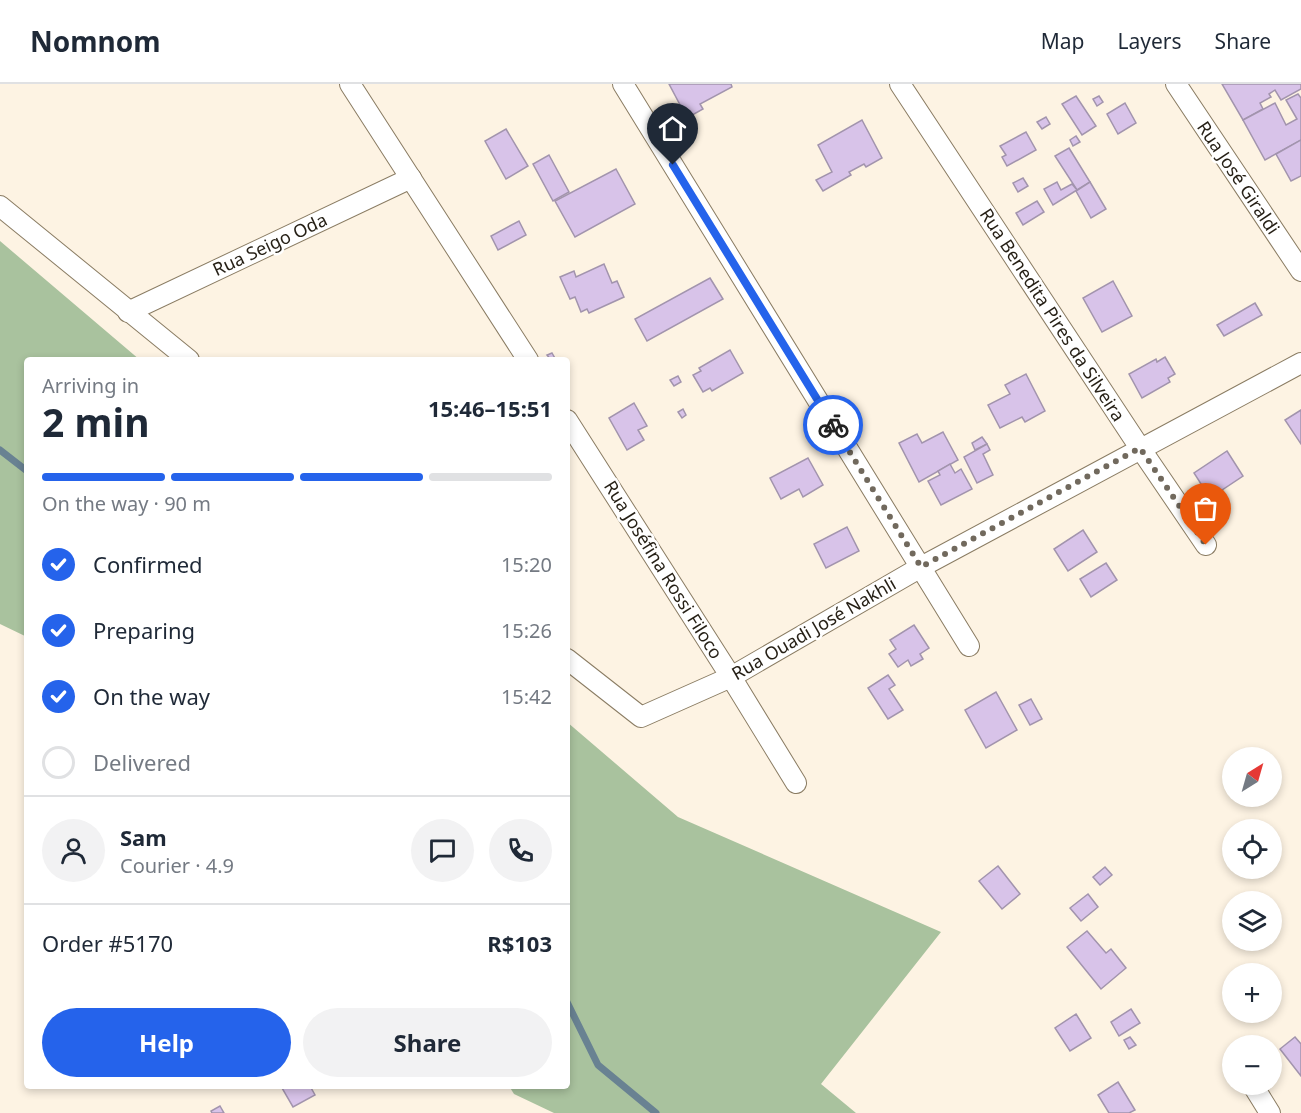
<!DOCTYPE html>
<html lang="en">
<head>
<meta charset="utf-8">
<style>
  :root { --surface:#fff; --page:#f2f2f3; --text:#1f2937; --muted:#747a83; --line:#e0e1e3; --accent:#2563eb }
  body { margin:0; font-family:"Noto Sans",sans-serif; background:var(--page); color:var(--text); height:100vh; display:flex; flex-direction:column; font-size:22px; white-space:nowrap }
  * { box-sizing:border-box; margin:0 }
  p { font-size:20px; color:var(--muted) }
  .icon { flex:none; width:33px; height:33px; fill:none; stroke:currentColor; stroke-width:2; stroke-linecap:round; stroke-linejoin:round }
  .map { position:relative; flex:1; overflow:hidden }
  .sheet { position:absolute; left:24px; top:273px; width:546px; height:732px; display:flex; flex-direction:column; background:var(--surface); border-radius:6px; box-shadow:0 3px 9px #0003 }
  .sheet>* { flex:none }
  .needle { width:39px; rotate:37deg }
  .controls { position:absolute; left:1222px; top:663px; display:grid; gap:12px }
  .controls a { display:grid; place-items:center; width:60px; height:60px; border-radius:50%; background:var(--surface); box-shadow:0 3px 9px #0003; font-size:30px }
  .pin { position:absolute; display:grid; place-items:center; width:51px; height:51px; color:#fff; margin:-62px -26px; border-radius:50% 50% 50% 0; rotate:-45deg; box-shadow:0 0 6px #0007 }
  .pin .icon { rotate:45deg }
  .courier { position:absolute; display:grid; place-items:center; width:60px; height:60px; margin:-30px; border:4px solid #2563eb; border-radius:50%; background:#fff; color:#222; box-shadow:0 2px 8px #0007 }
  .summary em { font-style:normal; font-weight:700 }
  .summary div { display:flex; flex-direction:column-reverse }
  .summary { display:flex; align-items:center; justify-content:space-between; height:102px; padding:0 18px }
  h1 { font-size:39px; font-weight:700; line-height:45px }
  .bar { display:grid; grid-template-columns:repeat(4,1fr); gap:9px 6px; align-content:center; height:72px; padding:0 18px }
  .bar i { height:8px; border-radius:4px; background:var(--line) }
  .bar .active { background:var(--accent) }
  .bar p { grid-column:span 4 }
  .line { display:flex; align-items:center; gap:15px; padding:0 18px; border-top:2px solid var(--line) }
  .line div { flex:1 }
  .round { display:grid; place-items:center; flex:none; width:63px; height:63px; border-radius:32px; background:var(--page) }
  ol { padding:0 18px; list-style:none }
  li { display:flex; align-items:center; gap:18px; height:66px }
  li p { margin-inline-start:auto }
  li .icon { padding:6px; border-radius:50%; background:var(--accent); color:#fff; stroke-width:4 }
  li:last-child { color:var(--muted) }
  li i { width:33px; height:33px; border:3px solid var(--line); border-radius:50% }
  .button { display:flex; gap:12px; margin-top:auto; padding:12px 18px }
  .button a { flex:1; height:69px; border-radius:36px; background:var(--accent); color:#fff; font-size:24px; font-weight:700; line-height:69px; text-align:center }
  .button a+a { background:var(--page); color:var(--text) }
  header { display:flex; align-items:center; gap:36px; box-sizing:border-box; height:84px; padding:0 30px; background:var(--surface); border-bottom:2px solid var(--line) }
  header strong { font-size:28px }
  nav { display:flex; gap:33px; margin-inline-start:auto; font-size:21px }
  .map>svg:first-child { display:block }
</style>
</head>
<body>
<header>
<strong>Nomnom</strong>
<nav><a>Map</a><a>Layers</a><a>Share</a></nav>
</header>
<div class="map">
<svg width="1301" height="1029" viewBox="0 0 1301 1029">
  <rect width="100%" height="100%" fill="#fdf3e3"/>
  <g fill="#a9c29e">
    <polygon points="0,157 140,276 27,276 27,553 0,540"/>
    <polygon points="567,638 678,733 941,848 821,1000 856,1029 554,1029 514,1010 509,1002 567,1002"/>
  </g>
  <g fill="none" stroke-linecap="round" stroke-linejoin="round">
    <g stroke="#698292" stroke-width="7">
      <polyline points="0,366 27,387"/>
      <polyline points="567,918 598,981 656,1029"/>
    </g>
  </g>
  <g fill="#d8c3e9" stroke="#a294ad" stroke-width="1.5">
    <polygon points="669,0 731,0 732,3 700,20 703,25 687,34"/>
    <polygon points="1222,0 1301,0 1301,5 1281,16 1275,6 1269,10 1271,13 1260,19 1263,25 1243,36"/>
    <polygon points="1298,10 1301,14 1301,56 1265,76 1243,36 1275,19 1286,41 1297,35 1286,16"/>
    <polygon points="1076,12 1096,42 1082,51 1062,20"/>
    <polygon points="1099,12 1103,18 1097,22 1093,15"/>
    <polygon points="1125,19 1136,39 1118,50 1107,30"/>
    <polygon points="1046,33 1050,40 1042,45 1037,38"/>
    <polygon points="862,36 882,74 866,83 864,80 849,88 851,91 823,107 816,96 832,88 818,61"/>
    <polygon points="506,45 528,82 506,95 485,57"/>
    <polygon points="1026,48 1036,66 1007,82 1002,73 1006,71 1000,62"/>
    <polygon points="1076,52 1080,58 1073,62 1070,56"/>
    <polygon points="1301,56 1301,92 1291,97 1276,70"/>
    <polygon points="1069,64 1090,98 1077,106 1055,72"/>
    <polygon points="549,71 569,108 553,117 533,80"/>
    <polygon points="616,85 635,120 575,153 555,117"/>
    <polygon points="1023,94 1028,102 1018,108 1013,99"/>
    <polygon points="1057,98 1061,106 1072,100 1077,106 1053,121 1044,105"/>
    <polygon points="1090,98 1106,125 1091,134 1076,107"/>
    <polygon points="1037,117 1044,128 1023,141 1016,129"/>
    <polygon points="519,137 526,151 498,166 491,152"/>
    <polygon points="604,180 612,199 617,197 624,213 589,229 587,225 581,228 575,213 570,215 560,193 574,187 576,193"/>
    <polygon points="710,194 723,215 647,257 635,235"/>
    <polygon points="1113,197 1132,232 1102,248 1083,214"/>
    <polygon points="1255,219 1262,231 1224,252 1217,241"/>
    <polygon points="730,266 743,289 712,307 710,304 703,308 693,291 701,287 699,284"/>
    <polygon points="552,269 556,276 551,276 547,271"/>
    <polygon points="1165,273 1175,290 1168,294 1170,298 1142,314 1129,290 1156,275 1157,278"/>
    <polygon points="1026,290 1045,327 1025,338 1022,333 1000,344 988,321 1010,310 1005,301"/>
    <polygon points="678,292 681,298 674,302 670,296"/>
    <polygon points="634,319 647,342 638,346 644,356 627,366 609,334"/>
    <polygon points="683,325 686,331 682,334 678,328"/>
    <polygon points="1301,326 1301,360 1285,336"/>
    <polygon points="943,348 958,376 919,398 899,359 917,350 922,359"/>
    <polygon points="982,353 987,360 975,366 972,359"/>
    <polygon points="987,360 990,366 983,370 993,391 977,399 964,373"/>
    <polygon points="1227,367 1243,392 1210,414 1194,389"/>
    <polygon points="808,374 823,401 803,413 799,405 781,415 770,394"/>
    <polygon points="950,380 955,389 961,385 972,405 941,421 928,397 940,391 938,387"/>
    <polygon points="847,443 859,467 826,484 814,460"/>
    <polygon points="1083,446 1097,468 1068,487 1054,465"/>
    <polygon points="1106,479 1117,496 1091,513 1080,495"/>
    <polygon points="914,541 929,564 920,570 923,575 911,582 908,576 898,583 889,570 896,565 890,556"/>
    <polygon points="888,591 895,601 889,605 903,626 888,635 868,604"/>
    <polygon points="996,608 1017,646 986,664 965,626"/>
    <polygon points="1031,615 1042,635 1030,641 1019,621"/>
    <polygon points="998,782 1020,810 1002,825 979,797"/>
    <polygon points="1105,783 1112,791 1100,801 1093,793"/>
    <polygon points="1088,810 1098,823 1081,837 1070,824"/>
    <polygon points="1087,847 1106,869 1111,865 1126,884 1101,905 1067,863"/>
    <polygon points="1131,925 1140,939 1119,952 1111,938"/>
    <polygon points="1076,930 1091,954 1070,967 1055,944"/>
    <polygon points="1130,953 1136,961 1129,965 1124,956"/>
    <polygon points="1295,953 1301,960 1301,992 1280,965"/>
    <polygon points="1272,964 1279,974 1272,980"/>
    <polygon points="1118,998 1135,1026 1129,1029 1109,1029 1098,1011"/>
    <polygon points="285,1002 310,1002 315,1011 293,1023 282,1004"/>
    <polygon points="220,1022 224,1029 212,1029 211,1027"/>
  </g>
  <g fill="none" stroke-linecap="round" stroke-linejoin="round">
    <g stroke="#8a7c63" stroke-width="22">
      <g id="minor">
        <polyline points="350,0 528,276"/>
        <polyline points="623,0 969,562"/>
        <polyline points="900,0 1140,364 1206,461"/>
        <polyline points="1176,0 1301,187"/>
        <polyline points="0,122 189,276"/>
        <polyline points="128,228 411,94"/>
        <polyline points="567,336 731,593 796,699"/>
        <polyline points="567,575 641,633 731,593 921,483 1301,279"/>
        <polyline points="1252,1000 1270,1029"/>
      </g>
    </g>
    <use href="#minor" stroke="#fff" stroke-width="20"/>
  </g>
  <g fill="none" stroke-linecap="round" stroke-linejoin="round">
    <polyline stroke="#71695d" stroke-width="6" stroke-dasharray="0 10.8" points="833,341 921,483 1140,364 1206,461"/>
    <polyline stroke="#2563eb" stroke-width="8" points="673,81 833,341"/>
  </g>
  <g text-anchor="middle" stroke-width="5" stroke-linejoin="round" paint-order="stroke">
    <g font-size="18" fill="#251f15" stroke="#fff">
      <text transform="translate(1238 94) rotate(56)" y="6">Rua José Giraldi</text>
      <text transform="translate(270 161) rotate(-25)" y="6">Rua Seigo Oda</text>
      <text transform="translate(1052 231) rotate(57)" y="6">Rua Benedita Pires da Silveira</text>
      <text transform="translate(663 486) rotate(58)" y="6">Rua Joséfina Rossi Filoco</text>
      <text transform="translate(814 545) rotate(-30)" y="6">Rua Ouadi José Nakhli</text>
    </g>
  </g>
</svg>
<div class="controls">
<a><svg class="needle" viewBox="-14 -14 28 28"><path d="M0-13l5 13h-10z" fill="#e53935"/><path d="M0 13l5-13h-10z" fill="#747a83"/></svg></a>
<a><svg class="icon" aria-label="locate" viewBox="0 0 24 24"><circle cx="12" cy="12" r="6"/><path d="M12 2v4M12 18v4M2 12h4M18 12h4"/></svg></a>
<a><svg class="icon" aria-label="layers" viewBox="0 0 24 24"><path d="M12 4l9 5-9 5-9-5zM3 14l9 5 9-5"/></svg></a>
<a>+</a>
<a>−</a>
</div>
<div class="pin" style="left:1206px;top:461px;background:#ea580c"><svg class="icon" aria-label="bag" viewBox="0 0 24 24"><path d="M5 8h14l-1 12H6zM9 8a3 3 0 0 1 6 0"/></svg></div>
<div class="pin" style="left:673px;top:81px;background:#1f2937"><svg class="icon" aria-label="home" viewBox="0 0 24 24"><path d="M3 11l9-7 9 7M6 9v11h12V9"/></svg></div>
<div class="courier" style="left:833px;top:341px"><svg class="icon" aria-label="bike" viewBox="0 0 24 24"><circle cx="6" cy="16" r="4"/><circle cx="18" cy="16" r="4"/><path d="M6 16l4-8h5l3 8M10 8l3 8H6M13 5h3"/></svg></div>
<section class="sheet">
<div class="summary"><div><h1>2 min</h1><p>Arriving in</p></div><em>15:46–15:51</em></div>
<div class="bar"><i class="active"></i><i class="active"></i><i class="active"></i><i></i><p>On the way · 90 m</p></div>
<ol>
<li><svg class="icon" aria-label="check" viewBox="0 0 24 24"><path d="M5 12l5 5 9-10"/></svg>Confirmed<p>15:20</p></li>
<li><svg class="icon" aria-label="check" viewBox="0 0 24 24"><path d="M5 12l5 5 9-10"/></svg>Preparing<p>15:26</p></li>
<li><svg class="icon" aria-label="check" viewBox="0 0 24 24"><path d="M5 12l5 5 9-10"/></svg>On the way<p>15:42</p></li>
<li><i></i>Delivered</li>
</ol>
<div class="line" style="height:108px"><a class="round"><svg class="icon" aria-label="person" viewBox="0 0 24 24"><circle cx="12" cy="8" r="4"/><path d="M4 21q1-7 8-7t8 7"/></svg></a><div><b>Sam</b><p>Courier · 4.9</p></div><a class="round"><svg class="icon" aria-label="chat" viewBox="0 0 24 24"><path d="M4 5h16v11H9l-5 4z"/></svg></a><a class="round"><svg class="icon" aria-label="phone" viewBox="0 0 24 24"><path d="M5 4h4l2 5-3 2q2 4 5 5l2-3 5 2v4C11 20 4 13 5 4z"/></svg></a></div>
<div class="line" style="height:78px"><div>Order #5170</div><b>R$103</b></div>
<div class="button"><a>Help</a><a>Share</a></div>
</section>
</div>
</body>
</html>
